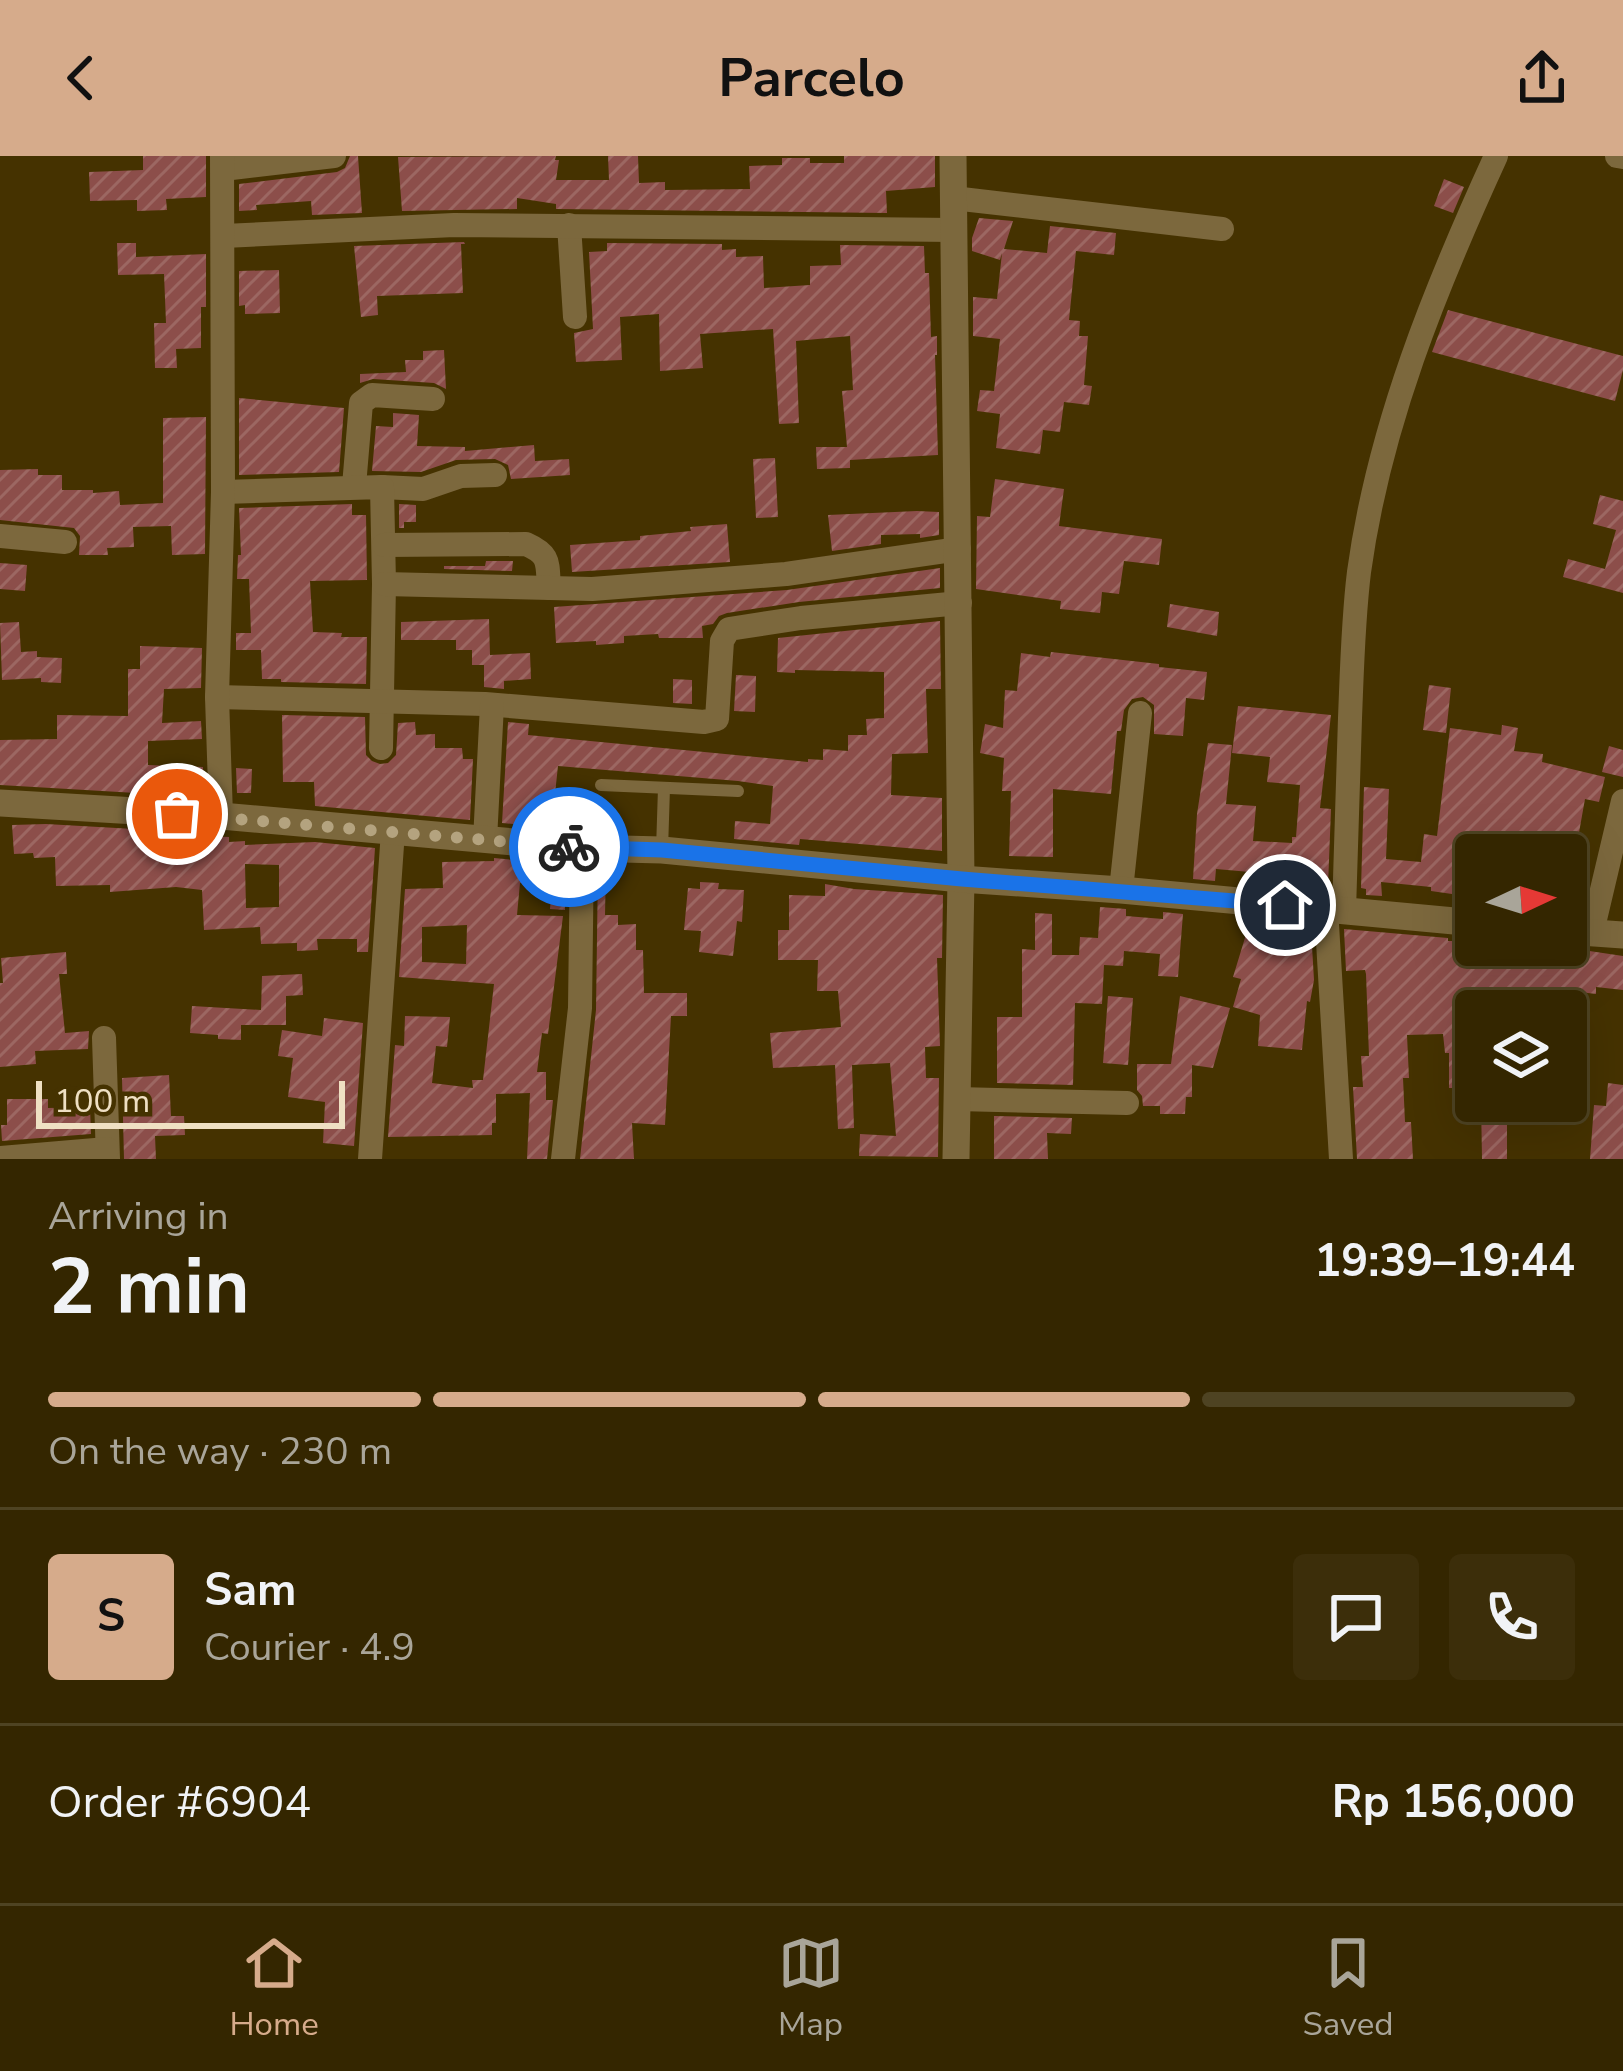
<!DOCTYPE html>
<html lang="en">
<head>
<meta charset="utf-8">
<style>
  :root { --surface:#342600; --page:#3c2e0a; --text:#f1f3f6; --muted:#a9a599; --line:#4e4322; --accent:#d6ab8b }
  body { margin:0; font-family:"Nunito Sans",sans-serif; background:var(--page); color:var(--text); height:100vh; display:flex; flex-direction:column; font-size:45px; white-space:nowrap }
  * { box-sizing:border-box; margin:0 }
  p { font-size:39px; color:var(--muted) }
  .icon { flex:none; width:66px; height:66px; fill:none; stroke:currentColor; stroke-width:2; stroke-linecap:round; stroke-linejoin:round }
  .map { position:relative; height:1003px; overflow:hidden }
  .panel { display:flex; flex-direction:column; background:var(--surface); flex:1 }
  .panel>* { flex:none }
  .needle { width:78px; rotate:86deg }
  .fabs { position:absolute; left:1455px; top:678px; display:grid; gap:24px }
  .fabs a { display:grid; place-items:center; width:132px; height:132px; border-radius:12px; background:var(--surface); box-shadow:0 12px 48px #0002,0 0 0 3px var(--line); font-size:60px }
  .scale { position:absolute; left:36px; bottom:30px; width:309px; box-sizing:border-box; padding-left:12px; border:6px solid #efe0c3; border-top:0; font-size:33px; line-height:42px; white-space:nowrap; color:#efe0c3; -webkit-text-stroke:9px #453200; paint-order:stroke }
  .pin { position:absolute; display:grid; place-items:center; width:102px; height:102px; color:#fff; margin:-51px; border:6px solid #fff; border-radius:50%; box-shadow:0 3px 12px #0007 }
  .courier { position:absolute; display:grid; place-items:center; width:120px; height:120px; margin:-60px; border:9px solid #1a73e8; border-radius:50%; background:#fff; color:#222; box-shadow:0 3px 15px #0007 }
  .head em { font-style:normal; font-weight:700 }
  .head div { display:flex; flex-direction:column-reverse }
  .head { display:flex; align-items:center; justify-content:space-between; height:204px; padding:0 48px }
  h1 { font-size:78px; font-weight:700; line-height:90px }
  .bar { display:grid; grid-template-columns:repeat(4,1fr); gap:18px 12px; align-content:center; height:144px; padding:0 48px }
  .bar i { height:15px; border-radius:9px; background:var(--line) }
  .bar .active { background:var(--accent) }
  .bar p { grid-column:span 4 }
  .line { display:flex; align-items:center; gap:30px; padding:0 48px; border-top:3px solid var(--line) }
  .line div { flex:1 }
  .round { display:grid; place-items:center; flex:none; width:126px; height:126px; border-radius:12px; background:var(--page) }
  header { display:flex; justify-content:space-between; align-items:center; height:156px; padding:0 48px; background:var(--accent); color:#111; font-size:54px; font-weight:700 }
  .tabs { display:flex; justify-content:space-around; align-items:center; height:168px; border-top:3px solid var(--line); background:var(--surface); font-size:33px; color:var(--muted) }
  .tabs a { display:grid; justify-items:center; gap:6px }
  .tabs .active { color:var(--accent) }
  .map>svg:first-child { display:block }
</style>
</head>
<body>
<header><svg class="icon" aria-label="back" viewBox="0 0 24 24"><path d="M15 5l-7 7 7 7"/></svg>Parcelo<svg class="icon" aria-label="share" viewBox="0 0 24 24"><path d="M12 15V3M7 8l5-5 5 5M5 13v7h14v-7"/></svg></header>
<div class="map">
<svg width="1623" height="1003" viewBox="0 0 1623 1003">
  <defs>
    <pattern id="building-hatch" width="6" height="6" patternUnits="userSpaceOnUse" patternTransform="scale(3)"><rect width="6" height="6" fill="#8c4e4a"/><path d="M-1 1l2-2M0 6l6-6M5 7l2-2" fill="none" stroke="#9c6762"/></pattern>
  </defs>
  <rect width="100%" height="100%" fill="#453200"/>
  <g fill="url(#building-hatch)" fill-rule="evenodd">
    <polygon points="143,0 206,0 206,41 166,43 167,54 137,55 137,44 90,45 89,16 143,14"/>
    <polygon points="350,0 358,0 362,57 312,59 311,45 256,49 257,54 239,55 239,28 337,16 345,12"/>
    <polygon points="556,0 555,4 559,4 556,24 609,24 608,0 638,0 639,27 665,26 665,34 750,33 749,10 782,9 782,2 810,2 810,7 844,7 844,0 935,0 935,31 886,35 887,57 556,53 556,48 517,42 517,53 402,55 398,1"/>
    <polygon points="1444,23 1464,31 1453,57 1434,50"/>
    <polygon points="979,62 1013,65 1004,93 1047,97 1050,70 1116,77 1114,99 1076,95 1069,164 1080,165 1079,180 1088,180 1084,229 1092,230 1089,249 1064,246 1060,276 1043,274 1040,298 996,292 1000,258 977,255 980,234 994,235 1000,183 973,180 973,141 997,143 1002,97 1000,104 972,95 972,82"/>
    <polygon points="464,86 465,88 461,88 463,137 377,140 378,159 361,161 354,90"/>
    <polygon points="117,87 136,87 136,101 206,98 206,151 201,151 201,192 176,193 177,212 155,212 154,167 166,167 164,118 118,119"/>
    <polygon points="607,87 722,88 722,94 736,93 736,101 763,100 764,132 810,129 810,110 841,109 840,89 924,90 925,117 929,117 931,181 937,180 937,199 935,199 938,299 850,304 850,312 817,313 816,291 847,291 842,235 853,234 850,180 796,185 799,267 779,268 773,173 700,178 703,212 660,215 659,158 620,161 622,204 576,206 574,177 593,173 589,96 607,95"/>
    <polygon points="279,114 280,157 245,158 245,149 239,150 239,115"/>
    <polygon points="1448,154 1623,200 1623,214 1615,245 1432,196"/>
    <polygon points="444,194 446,233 434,227 373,223 360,227 360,218 406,216 405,204 423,204 423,195"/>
    <polygon points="239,242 344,252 339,316 239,319"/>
    <polygon points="393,257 419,259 417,290 465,291 465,295 534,289 535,305 569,303 570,319 511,323 508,309 495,303 456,304 421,316 372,315 376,270 393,271"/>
    <polygon points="206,261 205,398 172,399 171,370 133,371 134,391 107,392 108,399 79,399 80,380 74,372 0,364 0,314 38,313 38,319 62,319 62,334 93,334 93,337 119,335 120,349 163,347 163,262"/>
    <polygon points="775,302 778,361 756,362 753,303"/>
    <polygon points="995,323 1064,333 1059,370 1162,383 1159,409 1124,405 1119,438 1102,436 1100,457 1060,453 1061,445 976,433 977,360 990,361"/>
    <polygon points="1600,339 1623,345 1623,437 1563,421 1568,403 1605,413 1616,374 1593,368"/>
    <polygon points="352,348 352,359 366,359 367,424 310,425 313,476 342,477 341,481 367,481 366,528 281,526 281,523 262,523 261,494 236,494 236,477 251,477 249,423 237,423 238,399 241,399 239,352"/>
    <polygon points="399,348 416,349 416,366 404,366 404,372 399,372"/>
    <polygon points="917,355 939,356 939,379 920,382 920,378 881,379 881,388 832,395 828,359"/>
    <polygon points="727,368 730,406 572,416 570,389 640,384 640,380 691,375 690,371"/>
    <polygon points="486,405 513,405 512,415 444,413 444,410 485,410"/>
    <polygon points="0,407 27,409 25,435 0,433"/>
    <polygon points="940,412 940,432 799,446 727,457 719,460 713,468 702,470 703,482 659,482 658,478 624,480 624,487 596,489 596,485 556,487 554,451 787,434"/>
    <polygon points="1170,448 1219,456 1217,480 1167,471"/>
    <polygon points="489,463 490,499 530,497 531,523 504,525 504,533 484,531 484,509 472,509 472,494 456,494 456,484 401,484 401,466"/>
    <polygon points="940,465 941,533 926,533 928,597 892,598 891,639 942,642 942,695 800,683 799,689 734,683 735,665 770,668 773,630 738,625 558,610 554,647 583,649 581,674 502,667 508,566 529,568 528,579 808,606 808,603 823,604 823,593 848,595 848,579 867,579 866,563 884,562 884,516 795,514 795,517 777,516 778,482"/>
    <polygon points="19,466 21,496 37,495 37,501 62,502 61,527 41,526 41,522 2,524 0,467"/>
    <polygon points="140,490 202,492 201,532 164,533 162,567 201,565 202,583 148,585 148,609 203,611 204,641 0,629 0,584 57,583 57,559 128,560 128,513 140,513"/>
    <polygon points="1051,496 1159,508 1159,511 1207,516 1204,544 1186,542 1183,580 1154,578 1154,549 1143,541 1132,543 1124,554 1121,575 1117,575 1111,638 1053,633 1053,701 1009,700 1011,635 1002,635 1004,602 980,597 985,568 1003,572 1005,534 1017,535 1021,497 1050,501"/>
    <polygon points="736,519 756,520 755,556 734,555"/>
    <polygon points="673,523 692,524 692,548 673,547"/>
    <polygon points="1429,529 1451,532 1446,577 1423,574"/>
    <polygon points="1238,550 1331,559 1320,652 1331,653 1328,730 1326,729 1325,735 1248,728 1250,716 1216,713 1215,725 1193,723 1197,658 1208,587 1232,589 1226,648 1256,650 1253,685 1292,687 1292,681 1296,681 1300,629 1267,626 1270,601 1232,597"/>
    <polygon points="282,559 365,561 366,599 372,605 380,608 388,607 396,599 398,567 415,566 416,579 435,578 435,592 462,592 463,603 473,603 470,664 315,650 314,626 283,626"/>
    <polygon points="1502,569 1518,572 1514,595 1543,598 1542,606 1605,621 1599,646 1585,643 1575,699 1476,699 1476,735 1453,730 1452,738 1431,735 1431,731 1381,726 1382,740 1366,739 1366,733 1361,732 1364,631 1389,633 1386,703 1421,706 1424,678 1437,680 1450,572 1501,579"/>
    <polygon points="1609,590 1623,594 1623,621 1602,616"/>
    <polygon points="236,612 252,613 251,637 237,637"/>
    <path d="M46,668L205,677V680L229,681V686L245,685V689L315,686L375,692L368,796H357V783H317L318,794L297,795V787L261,788L260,771L204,774L202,734L176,731L110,736V729L56,730L55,701L34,702L33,697L14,698L12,669ZM245,708L279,709V751L246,752Z"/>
    <path d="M494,702L565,709V754L550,753L552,729L520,727L517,759L563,760L548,878L542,877L537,916H546V944H553L547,1003H527L530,937L496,938V967H492V979L388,981L395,889L404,890L405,860L450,861L447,891L436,890L432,927L473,932L472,924H483L494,828L399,821L405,733L443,732L442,706L494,705ZM467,769L466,808L422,806V771Z"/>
    <polygon points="598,710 606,711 605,759 618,759 618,769 636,768 636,794 643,794 644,837 687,837 687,860 671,860 665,969 632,967 634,1003 580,1003 596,854"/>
    <polygon points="700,726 719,727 718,733 744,734 742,766 737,765 733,800 699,796 701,775 684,774 688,732 700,733"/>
    <polygon points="825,728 854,733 943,739 942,802 937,802 940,890 925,891 926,922 939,922 938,1001 859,1000 860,978 896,980 890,907 852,909 854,972 838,973 835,909 773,912 770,877 841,871 838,835 817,835 818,804 778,804 778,774 789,774 789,739 825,740"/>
    <polygon points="1100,751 1126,753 1126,760 1163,763 1163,756 1183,758 1178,821 1158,820 1160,798 1124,795 1123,810 1104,809 1102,848 1075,847 1073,929 997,927 997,861 1022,861 1022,793 1035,794 1035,757 1052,758 1052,799 1079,799 1080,781 1098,782"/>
    <polygon points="1248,772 1276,780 1275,784 1312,790 1314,824 1310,846 1307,845 1302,894 1258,890 1260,859 1233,851 1241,823 1233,821"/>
    <polygon points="1344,773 1448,782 1448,785 1476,785 1476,789 1556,790 1623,800 1623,834 1596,831 1596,838 1580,836 1577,855 1547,855 1549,841 1503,838 1504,855 1474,855 1476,932 1449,932 1449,897 1445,897 1443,878 1407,879 1409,922 1403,922 1405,966 1411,966 1413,1003 1357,1003 1353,931 1363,931 1361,900 1369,900 1366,818 1365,814 1346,815"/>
    <polygon points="66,796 67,818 59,818 65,877 89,875 88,893 35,895 36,908 0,911 0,827 3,827 1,802"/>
    <polygon points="302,818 303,839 286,840 286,869 241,869 241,884 218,883 218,879 190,877 192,850 261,854 262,820"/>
    <polygon points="1108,840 1133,842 1128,909 1103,907"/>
    <polygon points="1180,840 1230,852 1213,912 1192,909 1192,941 1186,941 1185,958 1160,958 1160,950 1143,950 1142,940 1137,934 1137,908 1171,908"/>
    <polygon points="324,862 363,867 354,990 323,987 325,946 288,941 293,902 278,900 282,874 322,880"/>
    <polygon points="169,919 171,960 184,960 185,979 155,980 156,1003 124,1003 122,922"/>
    <polygon points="1608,927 1623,929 1623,1003 1590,1003 1594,949 1606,950"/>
    <polygon points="7,943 48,943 48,952 90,951 91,978 2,985 1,969 7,969"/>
    <polygon points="1481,945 1507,945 1507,1003 1482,1003"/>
    <polygon points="994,960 1072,962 1071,978 1047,977 1048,1003 994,1003"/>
  </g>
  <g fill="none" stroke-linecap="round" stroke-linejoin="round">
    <g stroke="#7c683d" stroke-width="12">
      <polyline points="601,629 738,635"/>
      <polyline points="662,694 664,632"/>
    </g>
    <g stroke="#7c683d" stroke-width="24">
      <polyline points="1617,0 1623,1"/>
      <polyline points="223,13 334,0"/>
      <polyline points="953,42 1222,73"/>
      <polyline points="569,69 575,161"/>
      <polyline points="224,80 454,69 954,74"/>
      <polyline points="354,330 361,247 372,239 433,243"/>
      <polyline points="382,331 423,333 461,320 495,319"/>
      <polyline points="223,336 382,331 384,428 381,592"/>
      <polyline points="0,380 65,386"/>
      <path d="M384,389L526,388C551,399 547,407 549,432"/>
      <polyline points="384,428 592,433 786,418 959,393"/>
      <polyline points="217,541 485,548 704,566 717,563 722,485 729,473 801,462 960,447"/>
      <polyline points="221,660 217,541 223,336 222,0"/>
      <polyline points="485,684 492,549"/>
      <polyline points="1121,734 1140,557"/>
      <polyline points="1326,752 1341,1003"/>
      <path d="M1344,755C1346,690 1348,626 1350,562C1352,513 1353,465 1359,416C1379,270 1435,133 1496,0"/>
      <polyline points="1592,776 1623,645"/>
      <polyline points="104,882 108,1003"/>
      <polyline points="957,943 1127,947"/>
      <polyline points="0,1002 107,993"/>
      <polyline points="370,1003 393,675"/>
      <polyline points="563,1003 580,852 582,692"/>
    </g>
    <g stroke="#7c683d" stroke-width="27">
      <polyline points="953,0 961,723 956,1003"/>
      <polyline points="0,647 221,660 582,692 662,694 961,723 1121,734 1476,767"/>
      <polyline points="1566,775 1623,779"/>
    </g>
  </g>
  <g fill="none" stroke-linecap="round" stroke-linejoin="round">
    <polyline stroke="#b4a37f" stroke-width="12" stroke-dasharray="0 21.6" points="177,658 569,691"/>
    <polyline stroke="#1a73e8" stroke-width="15" points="569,691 662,694 962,723 1285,749"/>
  </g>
</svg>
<div class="fabs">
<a><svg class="needle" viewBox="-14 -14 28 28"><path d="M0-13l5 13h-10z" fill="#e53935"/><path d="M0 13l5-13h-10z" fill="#a9a599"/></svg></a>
<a><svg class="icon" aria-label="layers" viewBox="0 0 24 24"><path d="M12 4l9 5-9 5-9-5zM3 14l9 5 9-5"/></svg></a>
</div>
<div class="scale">100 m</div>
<div class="pin" style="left:177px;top:658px;background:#ea580c"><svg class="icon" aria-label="bag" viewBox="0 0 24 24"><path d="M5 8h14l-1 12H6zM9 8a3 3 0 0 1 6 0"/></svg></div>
<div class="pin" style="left:1285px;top:749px;background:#1f2937"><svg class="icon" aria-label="home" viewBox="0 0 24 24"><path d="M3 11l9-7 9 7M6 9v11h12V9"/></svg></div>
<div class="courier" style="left:569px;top:691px"><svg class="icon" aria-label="bike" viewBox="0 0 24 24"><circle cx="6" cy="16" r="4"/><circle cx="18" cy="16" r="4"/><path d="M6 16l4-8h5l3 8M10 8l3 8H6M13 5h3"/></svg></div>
</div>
<section class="panel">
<div class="head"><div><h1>2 min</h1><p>Arriving in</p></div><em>19:39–19:44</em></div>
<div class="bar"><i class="active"></i><i class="active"></i><i class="active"></i><i></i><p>On the way · 230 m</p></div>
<div class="line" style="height:216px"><b class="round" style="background:var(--accent);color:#111">S</b><div><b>Sam</b><p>Courier · 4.9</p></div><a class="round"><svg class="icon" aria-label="chat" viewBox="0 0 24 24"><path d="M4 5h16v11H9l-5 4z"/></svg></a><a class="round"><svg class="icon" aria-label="phone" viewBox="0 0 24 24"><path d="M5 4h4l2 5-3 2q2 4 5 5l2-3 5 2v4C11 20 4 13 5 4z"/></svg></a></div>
<div class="line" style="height:156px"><div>Order #6904</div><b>Rp 156,000</b></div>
</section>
<nav class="tabs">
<a class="active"><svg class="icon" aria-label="home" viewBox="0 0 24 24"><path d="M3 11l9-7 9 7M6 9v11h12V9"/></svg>Home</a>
<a><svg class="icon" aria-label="map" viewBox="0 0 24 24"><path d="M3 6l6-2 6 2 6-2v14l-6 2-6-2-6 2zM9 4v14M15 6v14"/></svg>Map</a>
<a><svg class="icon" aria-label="saved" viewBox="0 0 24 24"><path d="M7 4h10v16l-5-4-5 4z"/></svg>Saved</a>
</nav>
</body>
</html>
